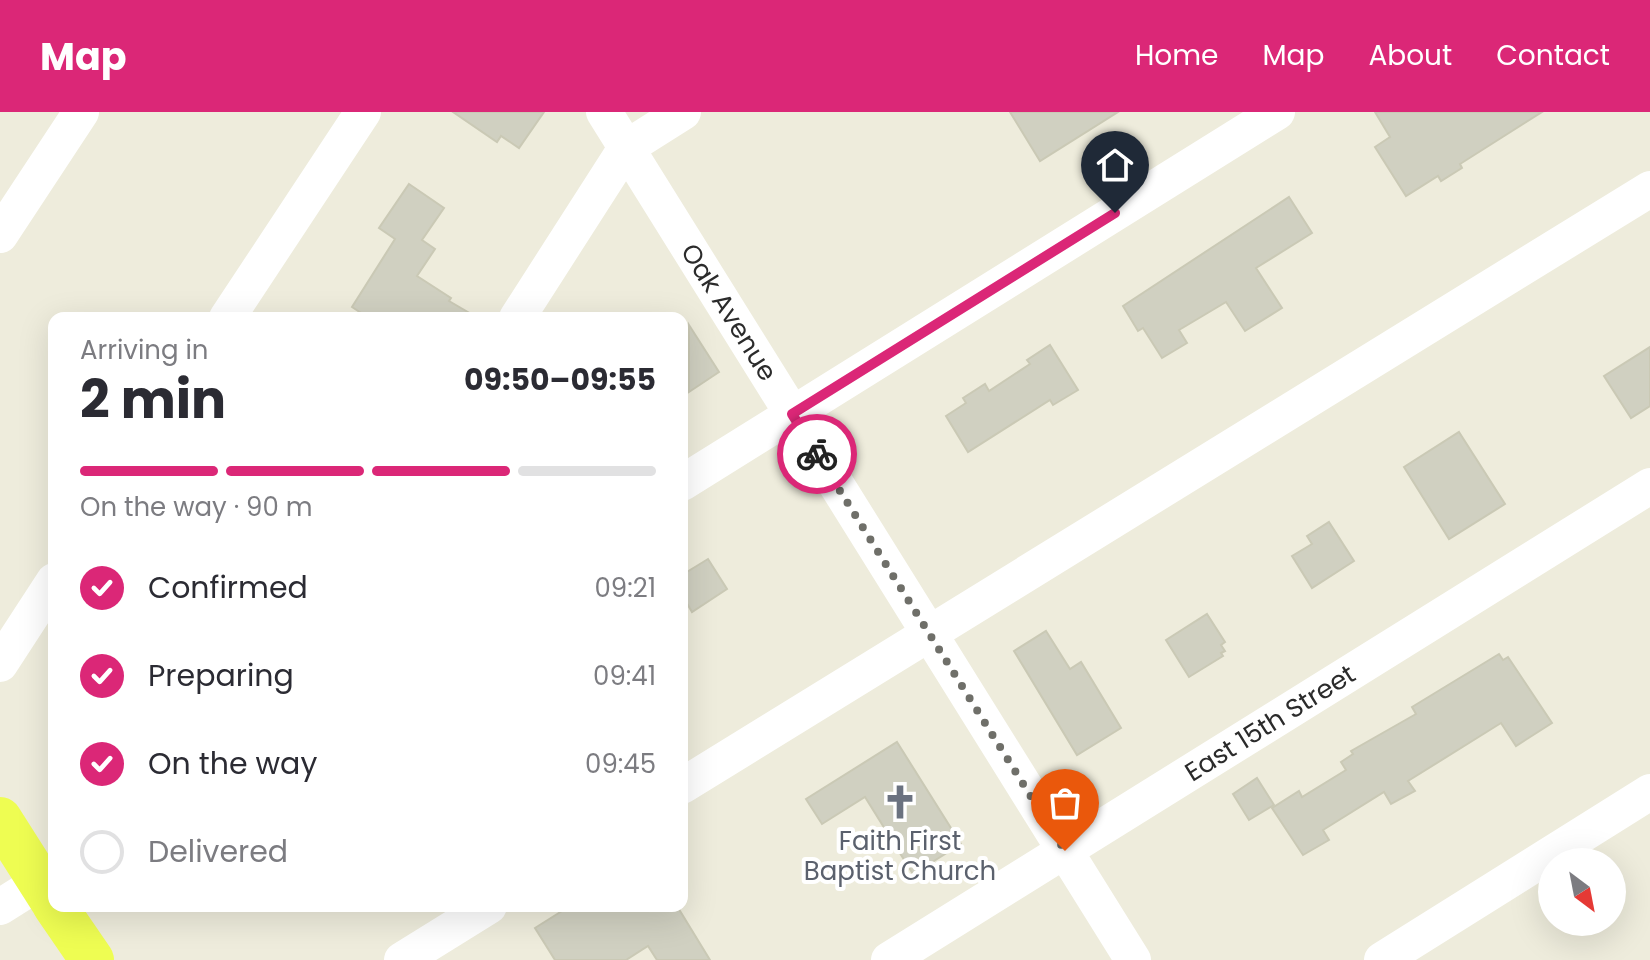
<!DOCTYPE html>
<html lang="en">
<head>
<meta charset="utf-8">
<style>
  :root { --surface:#fff; --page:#f7f7f7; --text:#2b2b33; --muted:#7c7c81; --line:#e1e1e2; --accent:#db2777 }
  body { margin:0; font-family:Poppins,sans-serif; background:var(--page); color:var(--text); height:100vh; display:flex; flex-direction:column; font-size:30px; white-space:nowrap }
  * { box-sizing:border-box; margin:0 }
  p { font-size:26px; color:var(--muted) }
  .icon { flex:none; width:44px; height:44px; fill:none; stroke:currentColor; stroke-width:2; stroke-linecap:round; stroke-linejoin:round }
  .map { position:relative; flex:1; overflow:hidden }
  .sheet { position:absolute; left:48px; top:200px; width:640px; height:600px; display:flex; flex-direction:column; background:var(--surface); border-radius:16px; box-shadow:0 8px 32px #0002 }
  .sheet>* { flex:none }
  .needle { width:52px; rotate:148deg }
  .buttons { position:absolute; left:1538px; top:736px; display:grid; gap:16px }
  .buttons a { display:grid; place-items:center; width:88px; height:88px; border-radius:50%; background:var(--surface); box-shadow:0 8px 32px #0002; font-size:40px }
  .pin { position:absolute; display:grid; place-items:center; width:68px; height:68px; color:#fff; margin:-82px -34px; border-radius:50% 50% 50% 0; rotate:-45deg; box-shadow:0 0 8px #0007 }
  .pin .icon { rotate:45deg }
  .courier { position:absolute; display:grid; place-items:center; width:80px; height:80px; margin:-40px; border:6px solid #db2777; border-radius:50%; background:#fff; color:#222; box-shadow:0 2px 10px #0007 }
  .head em { font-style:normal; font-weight:700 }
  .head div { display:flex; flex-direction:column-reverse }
  .head { display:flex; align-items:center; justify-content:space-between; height:136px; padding:0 32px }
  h1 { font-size:52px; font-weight:700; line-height:60px }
  .bar { display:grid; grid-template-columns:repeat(4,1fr); gap:12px 8px; align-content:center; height:96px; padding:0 32px }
  .bar i { height:10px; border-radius:6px; background:var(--line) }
  .bar .selected { background:var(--accent) }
  .bar p { grid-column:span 4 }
  ol { padding:0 32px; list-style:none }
  li { display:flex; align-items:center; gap:24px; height:88px }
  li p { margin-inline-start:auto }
  li .icon { padding:8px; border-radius:50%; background:var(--accent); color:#fff; stroke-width:4 }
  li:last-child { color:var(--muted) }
  li i { width:44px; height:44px; border:4px solid var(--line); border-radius:50% }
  header { display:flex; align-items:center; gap:48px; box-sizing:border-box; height:112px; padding:0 40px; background:var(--accent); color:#fff }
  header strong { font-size:38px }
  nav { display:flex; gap:44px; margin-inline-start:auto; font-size:28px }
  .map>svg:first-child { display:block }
</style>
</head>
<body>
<header>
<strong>Map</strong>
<nav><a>Home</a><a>Map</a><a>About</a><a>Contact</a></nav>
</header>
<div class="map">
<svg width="1650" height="848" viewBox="0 0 1650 848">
  <rect width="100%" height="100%" fill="#eeecdc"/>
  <g fill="#d0d0c1" stroke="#cac9b5" stroke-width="2">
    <polygon points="453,0 544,0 519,36 501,24 497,30"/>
    <polygon points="1010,0 1118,0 1040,49"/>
    <polygon points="1375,0 1542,0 1460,52 1462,56 1441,69 1438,64 1406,84 1375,35 1390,25"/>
    <polygon points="409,72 444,96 422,128 435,137 417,164 451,186 449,189 478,206 369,206 352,195 395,127 379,116"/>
    <polygon points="1289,85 1312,121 1256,156 1282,196 1245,219 1226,190 1179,218 1187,231 1162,246 1143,216 1138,219 1123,194"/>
    <polygon points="689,213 719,260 689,280"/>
    <polygon points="1050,233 1078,278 1053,293 1050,288 968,340 946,304 966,291 963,286 985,272 989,279 1030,252 1027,248"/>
    <polygon points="1650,235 1650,294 1631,306 1604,264"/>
    <polygon points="1459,320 1505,392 1449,427 1404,355"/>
    <polygon points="1329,410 1354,449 1312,476 1292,444 1312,432 1307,424"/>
    <polygon points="708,447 727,477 692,500 682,483 682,463"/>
    <polygon points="1207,502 1225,530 1221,533 1225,539 1221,541 1223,544 1189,565 1166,528"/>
    <polygon points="1046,519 1070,557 1081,550 1121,616 1077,643 1014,539"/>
    <polygon points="1499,542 1503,548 1508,545 1552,611 1516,634 1501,611 1408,669 1415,679 1391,692 1384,680 1323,718 1329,728 1303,743 1272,696 1299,679 1302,685 1346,658 1341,650 1353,642 1351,639 1416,602 1412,595"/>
    <polygon points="897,630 961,732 913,762 865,685 822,712 806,687"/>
    <polygon points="1257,666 1274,693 1249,708 1233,682"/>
    <polygon points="570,794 677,794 710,848 657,848 648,834 626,848 555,848 535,816"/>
  </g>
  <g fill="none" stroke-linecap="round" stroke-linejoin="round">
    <g stroke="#fff" stroke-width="36">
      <polyline points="604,0 1133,848"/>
      <polyline points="0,123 81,0"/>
      <polyline points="227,206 363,0"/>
      <polyline points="517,206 626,36 683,0"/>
      <polyline points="682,371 1277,0"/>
      <polyline points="0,552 54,469"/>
      <polyline points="682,674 1650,77"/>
      <polyline points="0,795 54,761"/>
      <polyline points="402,848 489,794"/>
      <polyline points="889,848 1650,374"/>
      <polyline points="1382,848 1650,680"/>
    </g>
    <g stroke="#eefd52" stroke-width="44">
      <polyline points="0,707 54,792"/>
      <polyline points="55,794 92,848"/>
    </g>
  </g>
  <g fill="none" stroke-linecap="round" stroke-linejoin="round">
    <polyline stroke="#6f6f69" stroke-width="8" stroke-dasharray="0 14.4" points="817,342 1065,739"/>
    <polyline stroke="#db2777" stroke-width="10" points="817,342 792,302 1115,101"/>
  </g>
  <defs>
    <g id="church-bare" transform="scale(2.76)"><path d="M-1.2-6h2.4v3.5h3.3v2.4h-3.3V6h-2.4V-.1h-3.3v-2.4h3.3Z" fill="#6b7280" stroke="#fff" stroke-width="2.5" paint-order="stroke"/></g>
  </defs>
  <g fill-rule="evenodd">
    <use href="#church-bare" x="900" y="690"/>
  </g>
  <g text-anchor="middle" stroke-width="8" stroke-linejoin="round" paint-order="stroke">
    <g font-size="26" fill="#2b2b2b" stroke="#fff">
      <text transform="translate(729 200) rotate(58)" y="9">Oak Avenue</text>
      <text transform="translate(1270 611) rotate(-32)" y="9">East 15th Street</text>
    </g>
    <g font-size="26" fill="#5b616d" stroke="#fff">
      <text x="900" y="738">Faith First<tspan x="900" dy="30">Baptist Church</tspan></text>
    </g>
  </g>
</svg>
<div class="buttons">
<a><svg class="needle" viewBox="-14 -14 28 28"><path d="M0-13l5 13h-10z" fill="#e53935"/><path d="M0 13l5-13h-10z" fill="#7c7c81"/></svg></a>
</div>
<div class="pin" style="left:1065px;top:739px;background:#ea580c"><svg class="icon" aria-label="bag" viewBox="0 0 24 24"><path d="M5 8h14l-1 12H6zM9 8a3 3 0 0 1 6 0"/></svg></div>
<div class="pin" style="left:1115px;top:101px;background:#1f2937"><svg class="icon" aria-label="home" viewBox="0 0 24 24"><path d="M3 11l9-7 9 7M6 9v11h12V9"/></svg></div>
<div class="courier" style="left:817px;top:342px"><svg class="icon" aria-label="bike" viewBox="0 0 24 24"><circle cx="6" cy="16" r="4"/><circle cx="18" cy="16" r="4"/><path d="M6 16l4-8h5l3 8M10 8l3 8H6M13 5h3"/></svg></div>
<section class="sheet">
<div class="head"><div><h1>2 min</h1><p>Arriving in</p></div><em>09:50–09:55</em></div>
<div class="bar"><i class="selected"></i><i class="selected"></i><i class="selected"></i><i></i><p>On the way · 90 m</p></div>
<ol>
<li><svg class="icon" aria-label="check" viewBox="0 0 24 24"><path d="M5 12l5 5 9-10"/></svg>Confirmed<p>09:21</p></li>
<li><svg class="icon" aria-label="check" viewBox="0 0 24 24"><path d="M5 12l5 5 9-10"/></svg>Preparing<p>09:41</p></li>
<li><svg class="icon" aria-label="check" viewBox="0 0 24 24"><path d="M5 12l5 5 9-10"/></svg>On the way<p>09:45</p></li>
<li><i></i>Delivered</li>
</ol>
</section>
</div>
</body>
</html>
